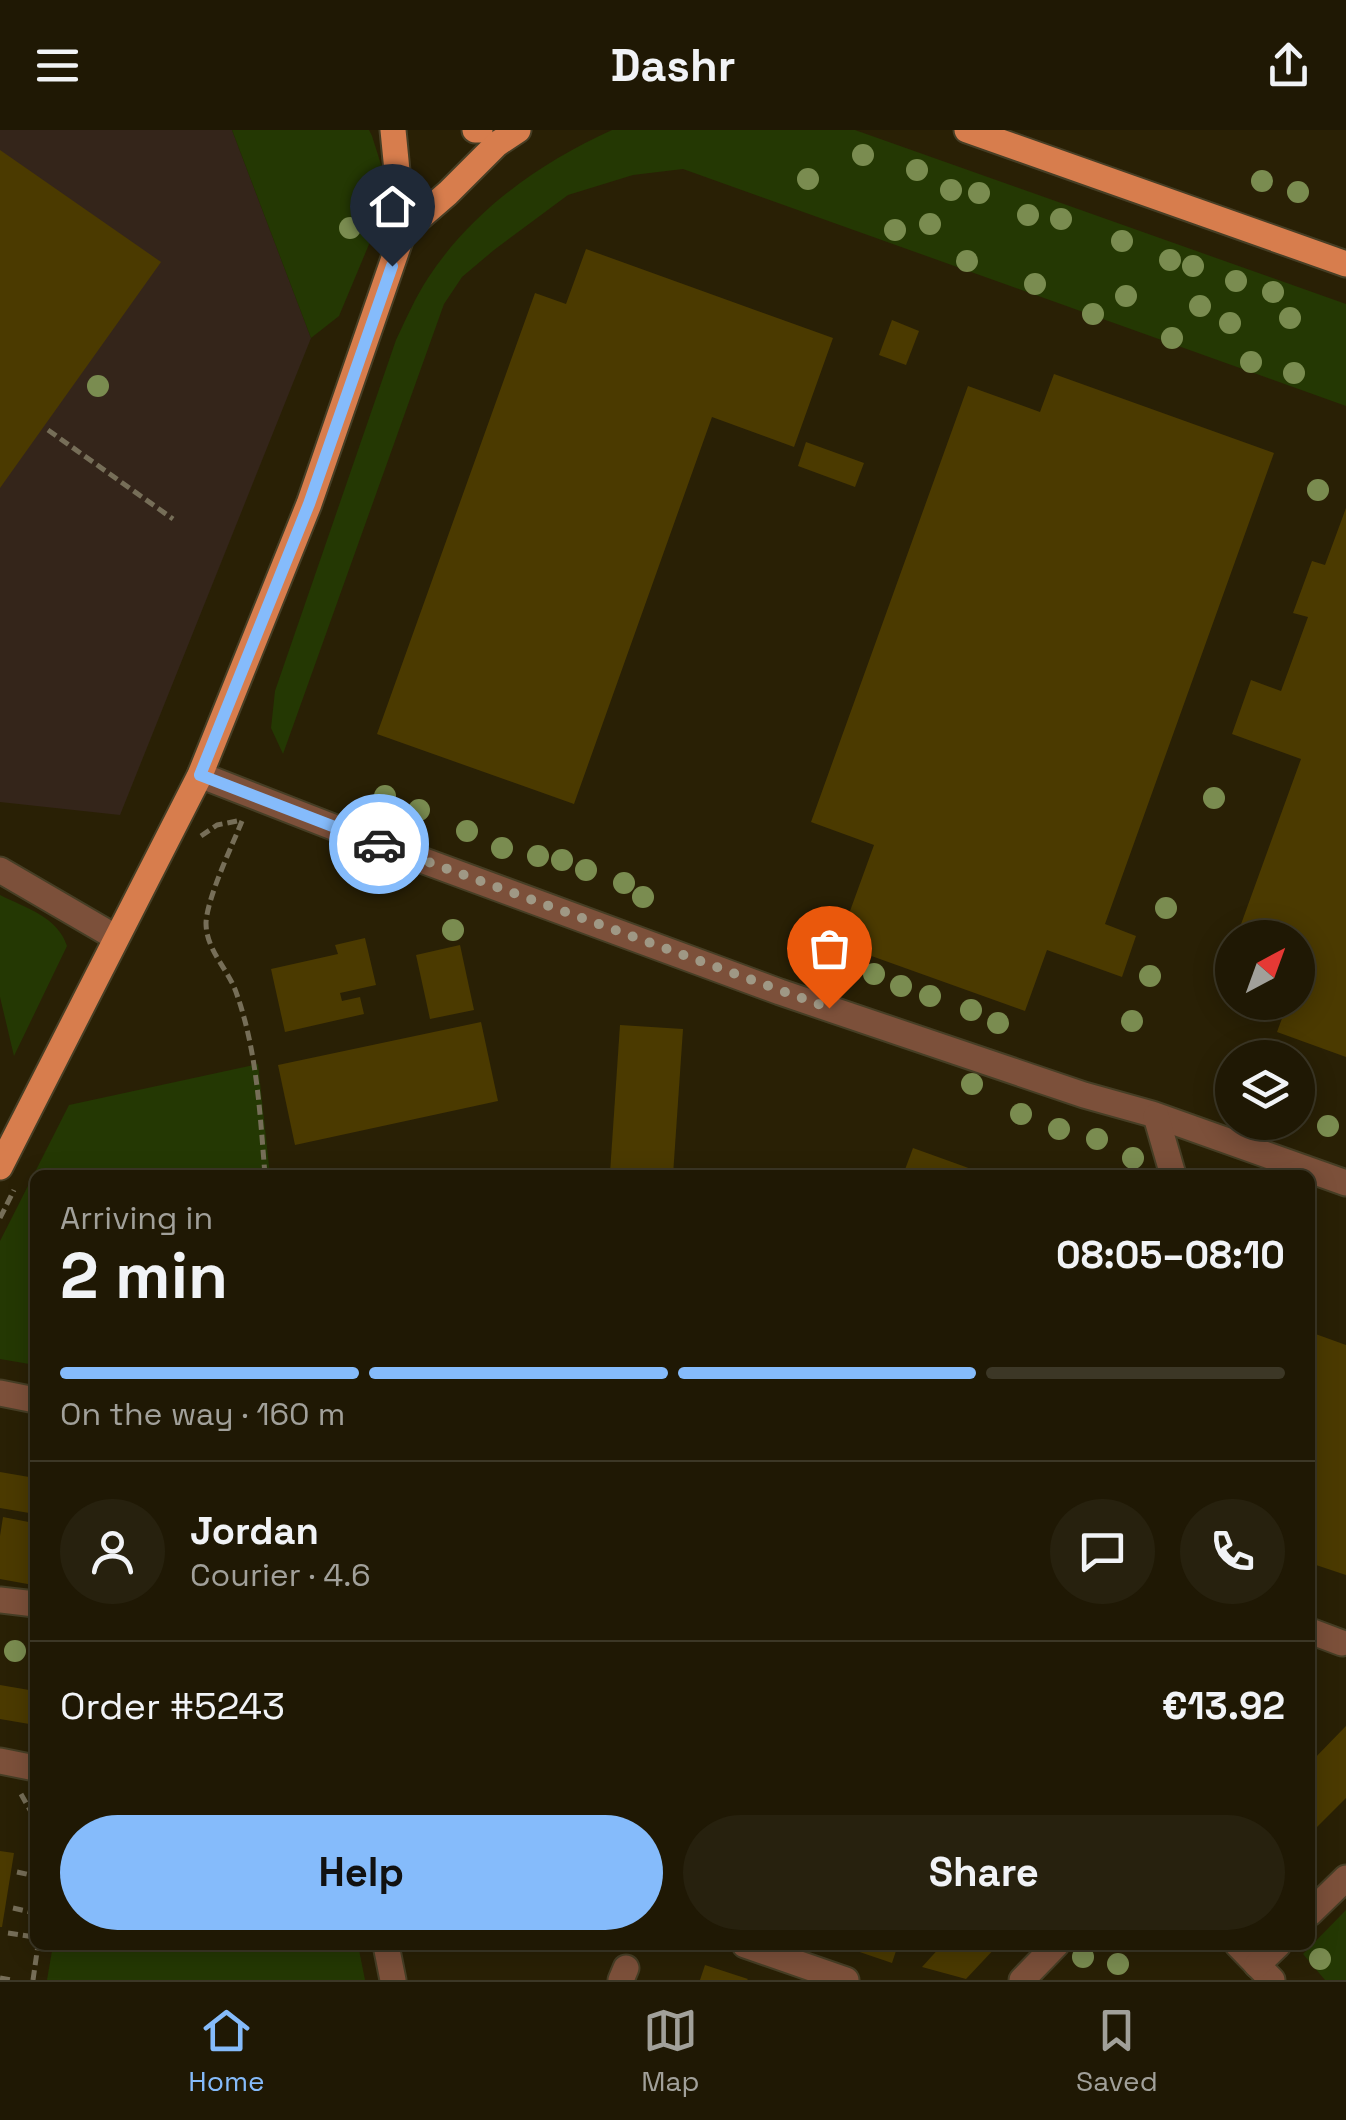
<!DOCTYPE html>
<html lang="en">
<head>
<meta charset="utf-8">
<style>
  :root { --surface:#1f1804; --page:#27210e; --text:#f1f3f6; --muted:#a1a09a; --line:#3c3726; --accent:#85bbfb }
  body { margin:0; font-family:"Space Grotesk",sans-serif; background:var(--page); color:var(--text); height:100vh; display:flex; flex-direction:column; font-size:38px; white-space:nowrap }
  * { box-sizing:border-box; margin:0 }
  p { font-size:32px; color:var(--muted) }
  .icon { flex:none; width:55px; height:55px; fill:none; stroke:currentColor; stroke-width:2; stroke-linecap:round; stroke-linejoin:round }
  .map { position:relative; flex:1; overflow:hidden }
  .details { position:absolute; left:30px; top:1040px; width:1285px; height:780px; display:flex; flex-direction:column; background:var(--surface); border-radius:15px; box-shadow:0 5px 25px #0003,0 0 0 2px var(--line) }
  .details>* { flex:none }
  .needle { width:65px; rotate:41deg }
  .tools { position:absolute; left:1215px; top:790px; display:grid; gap:20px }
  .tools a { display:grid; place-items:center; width:100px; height:100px; border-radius:50%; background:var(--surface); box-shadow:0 5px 25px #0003,0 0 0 2px var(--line); font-size:50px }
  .pin { position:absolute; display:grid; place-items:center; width:85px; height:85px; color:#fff; margin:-102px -42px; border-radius:50% 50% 50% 0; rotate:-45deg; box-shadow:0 0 10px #0007 }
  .pin .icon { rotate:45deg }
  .courier { position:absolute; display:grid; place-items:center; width:100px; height:100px; margin:-50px; border:8px solid #85bbfb; border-radius:50%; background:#fff; color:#222; box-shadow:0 2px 12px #0007 }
  .summary em { font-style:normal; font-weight:700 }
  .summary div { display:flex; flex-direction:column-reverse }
  .summary { display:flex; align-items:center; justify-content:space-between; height:170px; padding:0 30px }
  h1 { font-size:65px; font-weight:700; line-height:75px }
  .bar { display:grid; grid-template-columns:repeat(4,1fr); gap:15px 10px; align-content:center; height:120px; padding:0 30px }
  .bar i { height:12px; border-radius:8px; background:var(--line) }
  .bar .selected { background:var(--accent) }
  .bar p { grid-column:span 4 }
  .line { display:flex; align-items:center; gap:25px; padding:0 30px; border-top:2px solid var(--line) }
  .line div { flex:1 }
  .round { display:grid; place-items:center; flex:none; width:105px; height:105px; border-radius:52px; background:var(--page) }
  .action { display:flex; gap:20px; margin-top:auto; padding:20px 30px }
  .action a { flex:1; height:115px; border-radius:60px; background:var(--accent); color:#111; font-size:40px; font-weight:700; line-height:115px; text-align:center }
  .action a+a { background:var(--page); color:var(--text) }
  header { display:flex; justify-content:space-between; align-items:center; height:130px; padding:0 30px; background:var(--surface); font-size:45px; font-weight:700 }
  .tabs { display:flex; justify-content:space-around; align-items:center; height:140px; border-top:2px solid var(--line); background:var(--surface); font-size:28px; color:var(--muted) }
  .tabs a { display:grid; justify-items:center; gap:5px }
  .tabs .selected { color:var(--accent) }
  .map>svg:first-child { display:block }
</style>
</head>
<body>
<header><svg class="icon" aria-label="menu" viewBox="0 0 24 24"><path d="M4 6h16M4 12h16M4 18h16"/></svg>Dashr<svg class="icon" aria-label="share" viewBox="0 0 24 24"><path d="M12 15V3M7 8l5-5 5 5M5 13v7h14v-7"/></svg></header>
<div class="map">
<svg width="1346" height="1850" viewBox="0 0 1346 1850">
  <rect width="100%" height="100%" fill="#292005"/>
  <polygon fill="#34251a" points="0,0 232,0 311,208 120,685 0,672"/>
  <g fill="#243803">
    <polygon points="232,0 369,0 372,6 384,44 380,88 339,186 311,208"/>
    <path d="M612,0H855L1346,174V276L683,39L633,45L568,65L494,120L462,147L444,174L283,624L271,598L275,561L396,210C406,189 415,168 428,148C472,81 539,33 612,0Z"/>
    <path d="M0,765C26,778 58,787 67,816L14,926L0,867Z"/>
    <polygon points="258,934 270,1045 35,1045 35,1235 0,1229 0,1111 69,975"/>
    <polygon points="1346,1780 1346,1850 1325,1850 1303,1824"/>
    <polygon points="53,1815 358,1815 365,1850 47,1850"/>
  </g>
  <g fill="#4b3a00">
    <polygon points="0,20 161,132 0,358"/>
    <polygon points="586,119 833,208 794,317 712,287 574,674 377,604 535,163 566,174"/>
    <polygon points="892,190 919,201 906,235 879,225"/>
    <polygon points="1054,244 1274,323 1105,794 1136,806 1122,847 1047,820 1025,881 838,814 874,715 811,692 968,256 1040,282"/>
    <polygon points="806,312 864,333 855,357 798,336"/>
    <polygon points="1346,378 1346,927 1277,902 1288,872 1298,872 1298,808 1236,808 1301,629 1232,604 1251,550 1281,561 1308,487 1293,483 1312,431 1325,435"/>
    <polygon points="365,808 376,855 340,863 342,871 360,867 364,884 285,902 271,839 338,824 335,815"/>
    <polygon points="460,815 474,880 430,889 416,825"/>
    <polygon points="481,892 498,971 295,1015 278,935"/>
    <polygon points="620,895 683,899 673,1045 610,1043"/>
    <polygon points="913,1018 988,1045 903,1045"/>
    <polygon points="1310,1202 1346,1215 1346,1445 1310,1433"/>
    <polygon points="0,1342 35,1348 35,1384 0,1378"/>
    <polygon points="3,1387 34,1393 28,1432 35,1433 33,1455 0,1449 0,1406"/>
    <polygon points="0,1555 35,1561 35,1595 0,1589"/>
    <polygon points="1346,1596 1346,1668 1310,1704 1310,1633"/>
    <polygon points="0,1721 14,1723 2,1797 0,1797"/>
    <polygon points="839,1815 898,1815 892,1833"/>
    <polygon points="942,1815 998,1815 966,1849 922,1837"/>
    <polygon points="705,1835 748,1849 747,1850 700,1850"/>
  </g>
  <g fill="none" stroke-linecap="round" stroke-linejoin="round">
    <g stroke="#463e25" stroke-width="29">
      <g id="minor">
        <polyline points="200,645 351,704 780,862 1084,965 1152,984 1346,1053"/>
        <polyline points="0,740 115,807"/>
        <polyline points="1156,986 1173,1045"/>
        <polyline points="0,1263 35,1270"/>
        <polyline points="0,1470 35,1474"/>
        <polyline points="1310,1501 1342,1513"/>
        <polyline points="0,1631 35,1638"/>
        <polyline points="1310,1783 1346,1748"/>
        <polyline points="386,1815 393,1850"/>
        <polyline points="745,1815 846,1850"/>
        <polyline points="1238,1815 1272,1850"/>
        <polyline points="1257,1835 1278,1815"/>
        <polyline points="621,1850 626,1838"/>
        <polyline points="1022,1850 1056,1815"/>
      </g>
    </g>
    <g stroke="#463e25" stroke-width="29">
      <g id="major">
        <polyline points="475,0 480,0"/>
        <polyline points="967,0 1346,134"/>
        <polyline points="403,102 448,63 497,14 518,0"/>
        <polyline points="0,1037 200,645 309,374 403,102 393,0"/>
      </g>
    </g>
    <g stroke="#766e58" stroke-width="5" stroke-dasharray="10 5" stroke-linecap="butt">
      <polyline points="48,300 173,389"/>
      <path d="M242,691C232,716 207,768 206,793C206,820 228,839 236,862C257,920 260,984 265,1045"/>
      <polyline points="201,706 217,695 237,691"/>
      <polyline points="0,1088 14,1060"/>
      <polyline points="21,1664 35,1689"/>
      <polyline points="17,1742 35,1746"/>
      <polyline points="13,1778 35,1783"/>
      <polyline points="8,1803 35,1807"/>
      <polyline points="0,1848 11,1850"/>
      <polyline points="33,1850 38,1815"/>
    </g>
    <use href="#minor" stroke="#7c503a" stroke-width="25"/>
    <use href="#major" stroke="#d77d4d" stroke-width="25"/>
  </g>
  <g fill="#7a8c50">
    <circle cx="863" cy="25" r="11"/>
    <circle cx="917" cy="40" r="11"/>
    <circle cx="808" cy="49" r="11"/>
    <circle cx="1262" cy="51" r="11"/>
    <circle cx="951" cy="60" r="11"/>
    <circle cx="1298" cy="62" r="11"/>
    <circle cx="979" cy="63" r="11"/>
    <circle cx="1028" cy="85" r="11"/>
    <circle cx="1061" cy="89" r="11"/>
    <circle cx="930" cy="94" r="11"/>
    <circle cx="350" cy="98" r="11"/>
    <circle cx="895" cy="100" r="11"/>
    <circle cx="1122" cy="111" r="11"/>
    <circle cx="1170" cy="130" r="11"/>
    <circle cx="967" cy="131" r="11"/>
    <circle cx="1193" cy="136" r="11"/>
    <circle cx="1236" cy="151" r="11"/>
    <circle cx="1035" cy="154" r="11"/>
    <circle cx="1273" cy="162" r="11"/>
    <circle cx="1126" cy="166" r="11"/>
    <circle cx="1200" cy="176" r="11"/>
    <circle cx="1093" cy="184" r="11"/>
    <circle cx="1290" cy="188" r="11"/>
    <circle cx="1230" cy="193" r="11"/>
    <circle cx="1172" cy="208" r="11"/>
    <circle cx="1251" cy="232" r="11"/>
    <circle cx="1294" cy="243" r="11"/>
    <circle cx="98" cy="256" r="11"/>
    <circle cx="1318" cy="360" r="11"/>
    <circle cx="385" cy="666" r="11"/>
    <circle cx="1214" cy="668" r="11"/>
    <circle cx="419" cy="680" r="11"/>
    <circle cx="467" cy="701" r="11"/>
    <circle cx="502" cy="718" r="11"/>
    <circle cx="538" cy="726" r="11"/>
    <circle cx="562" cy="730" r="11"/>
    <circle cx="586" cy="740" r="11"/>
    <circle cx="624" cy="753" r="11"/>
    <circle cx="643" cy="767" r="11"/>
    <circle cx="1166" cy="778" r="11"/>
    <circle cx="453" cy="800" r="11"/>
    <circle cx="846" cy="834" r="11"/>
    <circle cx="874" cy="844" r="11"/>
    <circle cx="1150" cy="846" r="11"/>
    <circle cx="901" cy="856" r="11"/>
    <circle cx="930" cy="866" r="11"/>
    <circle cx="971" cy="880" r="11"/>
    <circle cx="1132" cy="891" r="11"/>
    <circle cx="998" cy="893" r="11"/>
    <circle cx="972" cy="954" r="11"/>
    <circle cx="1021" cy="984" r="11"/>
    <circle cx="1328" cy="996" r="11"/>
    <circle cx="1059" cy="999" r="11"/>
    <circle cx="1097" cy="1009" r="11"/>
    <circle cx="1133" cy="1028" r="11"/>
    <circle cx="15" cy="1521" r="11"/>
    <circle cx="1083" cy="1827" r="11"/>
    <circle cx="1320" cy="1829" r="11"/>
    <circle cx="1118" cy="1834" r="11"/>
  </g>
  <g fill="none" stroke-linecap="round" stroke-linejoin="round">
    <polyline stroke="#9f9885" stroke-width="10" stroke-dasharray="0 18" points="379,714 829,878"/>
    <polyline stroke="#85bbfb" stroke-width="12" points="379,714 200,645 309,374 392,136"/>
  </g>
</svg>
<div class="tools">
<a><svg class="needle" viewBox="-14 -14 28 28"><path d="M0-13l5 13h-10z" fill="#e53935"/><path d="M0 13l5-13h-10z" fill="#a1a09a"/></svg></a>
<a><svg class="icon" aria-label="layers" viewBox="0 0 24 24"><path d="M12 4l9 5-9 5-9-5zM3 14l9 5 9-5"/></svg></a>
</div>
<div class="pin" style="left:829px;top:878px;background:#ea580c"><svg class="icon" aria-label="bag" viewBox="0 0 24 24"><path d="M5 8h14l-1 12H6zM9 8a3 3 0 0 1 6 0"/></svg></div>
<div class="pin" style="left:392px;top:136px;background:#1f2937"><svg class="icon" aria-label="home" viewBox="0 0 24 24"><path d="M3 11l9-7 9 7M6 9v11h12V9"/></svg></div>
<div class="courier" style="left:379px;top:714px"><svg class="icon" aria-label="car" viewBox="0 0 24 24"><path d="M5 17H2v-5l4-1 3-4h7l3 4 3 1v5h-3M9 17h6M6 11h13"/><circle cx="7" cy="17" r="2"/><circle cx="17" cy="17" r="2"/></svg></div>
<section class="details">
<div class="summary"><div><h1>2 min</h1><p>Arriving in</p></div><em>08:05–08:10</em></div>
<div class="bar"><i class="selected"></i><i class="selected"></i><i class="selected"></i><i></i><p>On the way · 160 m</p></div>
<div class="line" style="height:180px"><a class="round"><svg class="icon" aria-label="person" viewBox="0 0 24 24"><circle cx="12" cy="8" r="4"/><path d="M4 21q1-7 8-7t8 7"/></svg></a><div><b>Jordan</b><p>Courier · 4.6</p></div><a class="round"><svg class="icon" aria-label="chat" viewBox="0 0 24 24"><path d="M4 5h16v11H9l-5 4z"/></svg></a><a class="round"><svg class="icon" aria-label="phone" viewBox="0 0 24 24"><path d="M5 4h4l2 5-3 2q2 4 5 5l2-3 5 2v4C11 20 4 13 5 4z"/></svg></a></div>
<div class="line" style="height:130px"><div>Order #5243</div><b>€13.92</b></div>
<div class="action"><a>Help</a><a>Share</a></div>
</section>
</div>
<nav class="tabs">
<a class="selected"><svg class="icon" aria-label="home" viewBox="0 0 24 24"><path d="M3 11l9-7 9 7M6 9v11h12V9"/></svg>Home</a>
<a><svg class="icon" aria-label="map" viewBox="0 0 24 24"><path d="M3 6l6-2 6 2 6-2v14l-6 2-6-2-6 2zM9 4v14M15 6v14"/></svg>Map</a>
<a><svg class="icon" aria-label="saved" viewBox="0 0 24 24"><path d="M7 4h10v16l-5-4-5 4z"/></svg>Saved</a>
</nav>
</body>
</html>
